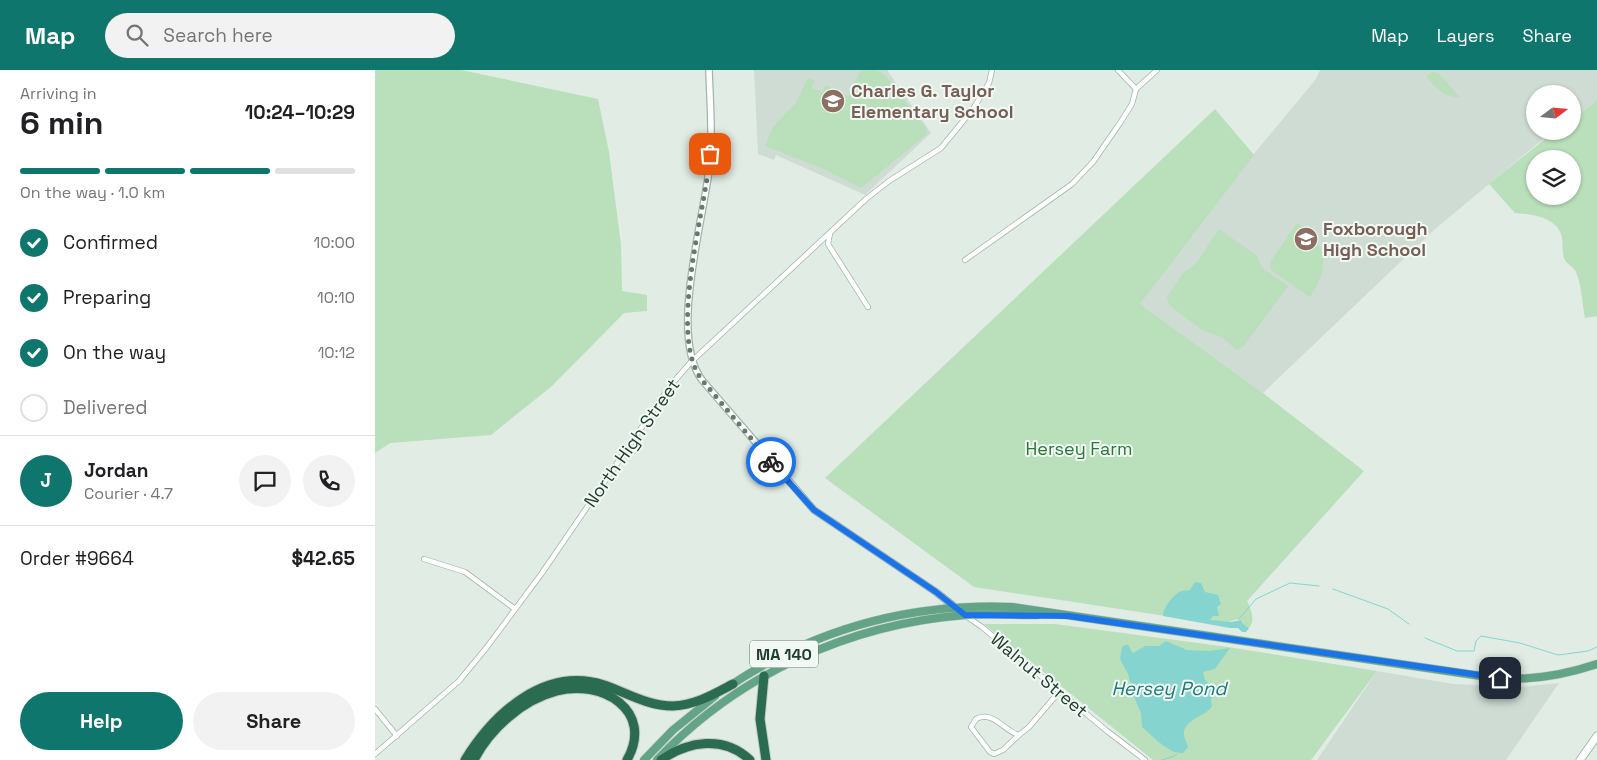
<!DOCTYPE html>
<html lang="en">
<head>
<meta charset="utf-8">
<style>
  :root { --surface:#fff; --page:#f2f2f2; --text:#202124; --muted:#757577; --line:#e0e0e0; --accent:#0f766e }
  body { margin:0; font-family:"Space Grotesk",sans-serif; background:var(--page); color:var(--text); height:100vh; display:flex; flex-direction:column; font-size:19px; white-space:nowrap }
  * { box-sizing:border-box; margin:0 }
  p { font-size:16px; color:var(--muted) }
  .icon { flex:none; width:28px; height:28px; fill:none; stroke:currentColor; stroke-width:2; stroke-linecap:round; stroke-linejoin:round }
  .map { position:relative; flex:1; overflow:hidden }
  .panel { display:flex; flex-direction:column; background:var(--surface); width:375px }
  .panel>* { flex:none }
  .needle { width:32px; rotate:74deg }
  .controls { position:absolute; left:1151px; top:15px; display:grid; gap:10px }
  .controls a { display:grid; place-items:center; width:55px; height:55px; border-radius:50%; background:var(--surface); box-shadow:0 1px 4px #0004; font-size:25px }
  .pin { position:absolute; display:grid; place-items:center; width:42px; height:42px; color:#fff; margin:-21px; border-radius:10px; box-shadow:0 2px 8px #0006 }
  .courier { position:absolute; display:grid; place-items:center; width:50px; height:50px; margin:-25px; border:4px solid #1a73e8; border-radius:50%; background:#fff; color:#222; box-shadow:0 1px 6px #0007 }
  .summary em { font-style:normal; font-weight:700 }
  .summary div { display:flex; flex-direction:column-reverse }
  .summary { display:flex; align-items:center; justify-content:space-between; height:85px; padding:0 20px }
  h1 { font-size:32px; font-weight:700; line-height:38px }
  .bar { display:grid; grid-template-columns:repeat(4,1fr); gap:8px 5px; align-content:center; height:60px; padding:0 20px }
  .bar i { height:6px; border-radius:4px; background:var(--line) }
  .bar .active { background:var(--accent) }
  .bar p { grid-column:span 4 }
  .line { display:flex; align-items:center; gap:12px; padding:0 20px; border-top:1px solid var(--line) }
  .line div { flex:1 }
  .round { display:grid; place-items:center; flex:none; width:52px; height:52px; border-radius:26px; background:var(--page) }
  ol { padding:0 20px; list-style:none }
  li { display:flex; align-items:center; gap:15px; height:55px }
  li p { margin-inline-start:auto }
  li .icon { padding:5px; border-radius:50%; background:var(--accent); color:#fff; stroke-width:4 }
  li:last-child { color:var(--muted) }
  li i { width:28px; height:28px; border:2px solid var(--line); border-radius:50% }
  .cta { display:flex; gap:10px; margin-top:auto; padding:10px 20px }
  .cta a { flex:1; height:58px; border-radius:30px; background:var(--accent); color:#fff; font-size:20px; font-weight:700; line-height:58px; text-align:center }
  .cta a+a { background:var(--page); color:var(--text) }
  header { display:flex; align-items:center; gap:30px; box-sizing:border-box; height:70px; padding:0 25px; background:var(--accent); color:#fff }
  header strong { font-size:24px }
  nav { display:flex; gap:28px; margin-inline-start:auto; font-size:18px }
  .search { width:350px; height:45px; background:var(--page); display:flex; align-items:center; gap:12px; box-sizing:border-box; padding:0 18px; border-radius:28px; color:var(--muted); font-size:19px }
  main { display:flex; flex:1; min-height:0 }
  .map>svg:first-child { display:block }
</style>
</head>
<body>
<header>
<strong>Map</strong>
<div class="search"><svg class="icon" aria-label="search" viewBox="0 0 24 24"><circle cx="10" cy="10" r="6"/><path d="M15 15l6 6"/></svg>Search here</div>
<nav><a>Map</a><a>Layers</a><a>Share</a></nav>
</header>
<main>
<section class="panel">
<div class="summary"><div><h1>6 min</h1><p>Arriving in</p></div><em>10:24–10:29</em></div>
<div class="bar"><i class="active"></i><i class="active"></i><i class="active"></i><i></i><p>On the way · 1.0 km</p></div>
<ol>
<li><svg class="icon" aria-label="check" viewBox="0 0 24 24"><path d="M5 12l5 5 9-10"/></svg>Confirmed<p>10:00</p></li>
<li><svg class="icon" aria-label="check" viewBox="0 0 24 24"><path d="M5 12l5 5 9-10"/></svg>Preparing<p>10:10</p></li>
<li><svg class="icon" aria-label="check" viewBox="0 0 24 24"><path d="M5 12l5 5 9-10"/></svg>On the way<p>10:12</p></li>
<li><i></i>Delivered</li>
</ol>
<div class="line" style="height:90px"><b class="round" style="background:var(--accent);color:#fff">J</b><div><b>Jordan</b><p>Courier · 4.7</p></div><a class="round"><svg class="icon" aria-label="chat" viewBox="0 0 24 24"><path d="M4 5h16v11H9l-5 4z"/></svg></a><a class="round"><svg class="icon" aria-label="phone" viewBox="0 0 24 24"><path d="M5 4h4l2 5-3 2q2 4 5 5l2-3 5 2v4C11 20 4 13 5 4z"/></svg></a></div>
<div class="line" style="height:65px"><div>Order #9664</div><b>$42.65</b></div>
<div class="cta"><a>Help</a><a>Share</a></div>
</section>
<div class="map">
<svg width="1222" height="690" viewBox="0 0 1222 690">
  <rect width="100%" height="100%" fill="#e1ece5"/>
  <g fill="#cfdcd4">
    <polygon points="379,0 512,0 556,63 490,125 401,85 399,90 383,84"/>
    <polygon points="945,0 1222,0 1222,30 1198,50 1198,24 1160,24 1160,61 1180,61 1167,70 1059,160 888,323 765,234 853,115 941,9"/>
    <polygon points="1002,601 1079,614 1146,617 1184,613 1131,690 942,690"/>
  </g>
  <g fill="#b9dfbb" fill-rule="evenodd">
    <polygon points="0,0 86,0 223,29 234,82 246,175 247,221 272,225 272,241 249,243 177,316 116,365 15,373 0,383"/>
    <polygon points="486,0 502,0 510,5 552,59 552,64 486,118 451,100 390,76 398,57 421,33 433,8 440,11 436,18 448,22 450,15 456,17 454,24 473,26"/>
    <path d="M1057,2L1063,3L1085,27C1072,29 1061,18 1052,8V6Z"/>
    <path d="M1222,30V246L1210,248C1207,233 1207,216 1201,202C1198,196 1191,194 1189,188C1187,181 1188,175 1187,168C1184,147 1156,144 1140,143L1114,114L1180,61H1198V50ZM1160,89H1198V126H1160Z"/>
    <path d="M840,39L879,85L765,234L888,323L989,401L872,531C876,540 881,549 874,558L868,554L867,551C862,548 854,551 850,555L599,517L450,408Z"/>
    <path d="M922,153C953,176 956,195 935,227L896,200L895,192Z"/>
    <polygon points="844,159 882,186 887,198 913,216 869,276 862,280 846,267 827,260 794,235 792,227 808,203 820,195"/>
    <polygon points="609,554 680,554 853,577 1002,601 936,690 778,690"/>
  </g>
  <g fill="#86d4d0">
    <path d="M820,512L826,513L830,522L843,525L846,534L842,537L844,546H838L835,550L856,552L866,550L868,554L874,558L871,562H867L863,558H855L788,546C788,538 799,523 807,521C810,520 813,521 815,520Z"/>
    <path d="M791,571L812,580L834,581L855,578L840,599L828,602L830,610L839,619V623L836,629L837,636C831,647 807,649 809,666C810,670 812,673 813,677L808,683C793,684 778,666 767,657L766,643L759,627L753,604L745,589L747,577L750,575H753L758,583L770,576H784Z"/>
  </g>
  <g fill="none" stroke-linecap="round" stroke-linejoin="round">
    <g stroke="#86d4d0" stroke-width="1">
      <polyline points="958,519 1013,539 1034,554"/>
      <polyline points="864,549 881,529 915,513 944,516"/>
      <polyline points="1050,568 1082,581 1099,581 1101,571 1106,566 1145,573 1183,585 1213,581 1222,577"/>
      <polyline points="787,690 799,686 802,684"/>
    </g>
    <g stroke="#a3b4ab" stroke-width="6">
      <g id="minor">
        <polyline points="743,0 761,19"/>
        <polyline points="455,163 453,174 493,237"/>
        <polyline points="590,190 697,114 718,92 745,53 757,34 761,19 782,0"/>
        <polyline points="49,489 90,502 140,539"/>
        <polyline points="591,546 607,557 732,661 770,690"/>
        <polyline points="0,639 22,666"/>
        <path d="M644,665L628,680L619,684L615,682L596,657L601,649C618,640 629,661 644,665L654,657L684,622"/>
        <polyline points="0,684 84,611 112,577 167,503 295,316 316,292 491,129 514,111 566,78 598,39 614,13 617,0"/>
      </g>
    </g>
    <g stroke="#a3b4ab" stroke-width="8">
      <path id="tertiary" d="M334,0C335,33 338,66 334,100C328,152 294,267 327,310L439,440L561,522L590,545"/>
    </g>
    <g stroke="#a2bcad" stroke-width="9">
      <polyline id="secondary" points="1205,690 1222,666"/>
    </g>
    <g stroke="#c1c9c5" stroke-width="9">
      <g id="primary">
        <path d="M353,617C439,559 534,533 637,537L1120,608C1155,611 1189,605 1222,594"/>
        <polyline points="269,690 298,660 340,626"/>
        <path d="M282,690C362,605 474,554 590,545C614,543 638,545 662,545"/>
      </g>
    </g>
    <g stroke="#c1c9c5" stroke-width="11">
      <g id="motorway">
        <polyline points="389,606 385,649 391,690"/>
        <path d="M90,690C119,643 170,596 229,615C252,623 273,636 298,636C321,635 339,624 358,614"/>
        <path d="M99,690C115,659 147,630 182,621C226,609 280,640 252,690"/>
        <path d="M286,690C313,671 349,665 375,690"/>
      </g>
    </g>
    <use href="#minor" stroke="#fff" stroke-width="4.5"/>
    <use href="#tertiary" stroke="#fff" stroke-width="5.5"/>
    <use href="#secondary" stroke="#fff" stroke-width="7"/>
    <use href="#primary" stroke="#63a486" stroke-width="8"/>
    <use href="#motorway" stroke="#2b6c51" stroke-width="9"/>
  </g>
  <g fill="none" stroke-linecap="round" stroke-linejoin="round">
    <path stroke="#647b6f" stroke-width="5" stroke-dasharray="0 9" d="M335,84C331,140 292,265 327,310L396,392"/>
    <polyline stroke="#1a73e8" stroke-width="6" points="396,392 439,440 561,522 590,545 694,546 1125,608"/>
  </g>
  <defs>
    <g id="school-disc" transform="scale(1.25)"><circle r="9.5" fill="#8d6e63" stroke="#f2f9f4"/><path d="M0-5L7-2L0 1L-7-2ZM-4 1L0 2.5L4 1V4Q0 6-4 4Z" fill="#fff"/></g>
  </defs>
  <g fill-rule="evenodd">
    <use href="#school-disc" x="458" y="31"/>
    <use href="#school-disc" x="931" y="169"/>
  </g>
  <g text-anchor="middle" stroke-width="4" stroke-linejoin="round" paint-order="stroke">
    <rect fill="#f2f9f4" stroke="#5f766b" stroke-width="1" x="375" y="570.5" width="68" height="27" rx="4"/>
    <g font-size="16" font-weight="bold" fill="#203e30">
      <text x="409" y="590">MA 140</text>
    </g>
    <g font-size="18" font-weight="bold" fill="#785e54" stroke="#f2f9f4" text-anchor="start">
      <text x="476" y="27">Charles G. Taylor<tspan x="476" dy="21">Elementary School</tspan></text>
      <text x="948" y="165">Foxborough<tspan x="948" dy="21">High School</tspan></text>
    </g>
    <g font-size="18" fill="#203e30" stroke="#f2f9f4">
      <text transform="translate(257 373) rotate(-55)" y="6">North High Street</text>
      <text transform="translate(664 605) rotate(40)" y="6">Walnut Street</text>
    </g>
    <g font-size="18" fill="#297736" stroke="#f2f9f4">
      <text x="704" y="385">Hersey Farm</text>
    </g>
    <g font-size="19" font-style="italic" fill="#187d79" stroke="#f2f9f4">
      <text x="794" y="625">Hersey Pond</text>
    </g>
  </g>
</svg>
<div class="controls">
<a><svg class="needle" viewBox="-14 -14 28 28"><path d="M0-13l5 13h-10z" fill="#e53935"/><path d="M0 13l5-13h-10z" fill="#757577"/></svg></a>
<a><svg class="icon" aria-label="layers" viewBox="0 0 24 24"><path d="M12 4l9 5-9 5-9-5zM3 14l9 5 9-5"/></svg></a>
</div>
<div class="pin" style="left:335px;top:84px;background:#ea580c"><svg class="icon" aria-label="bag" viewBox="0 0 24 24"><path d="M5 8h14l-1 12H6zM9 8a3 3 0 0 1 6 0"/></svg></div>
<div class="pin" style="left:1125px;top:608px;background:#1f2937"><svg class="icon" aria-label="home" viewBox="0 0 24 24"><path d="M3 11l9-7 9 7M6 9v11h12V9"/></svg></div>
<div class="courier" style="left:396px;top:392px"><svg class="icon" aria-label="bike" viewBox="0 0 24 24"><circle cx="6" cy="16" r="4"/><circle cx="18" cy="16" r="4"/><path d="M6 16l4-8h5l3 8M10 8l3 8H6M13 5h3"/></svg></div>
</div>
</main>
</body>
</html>
